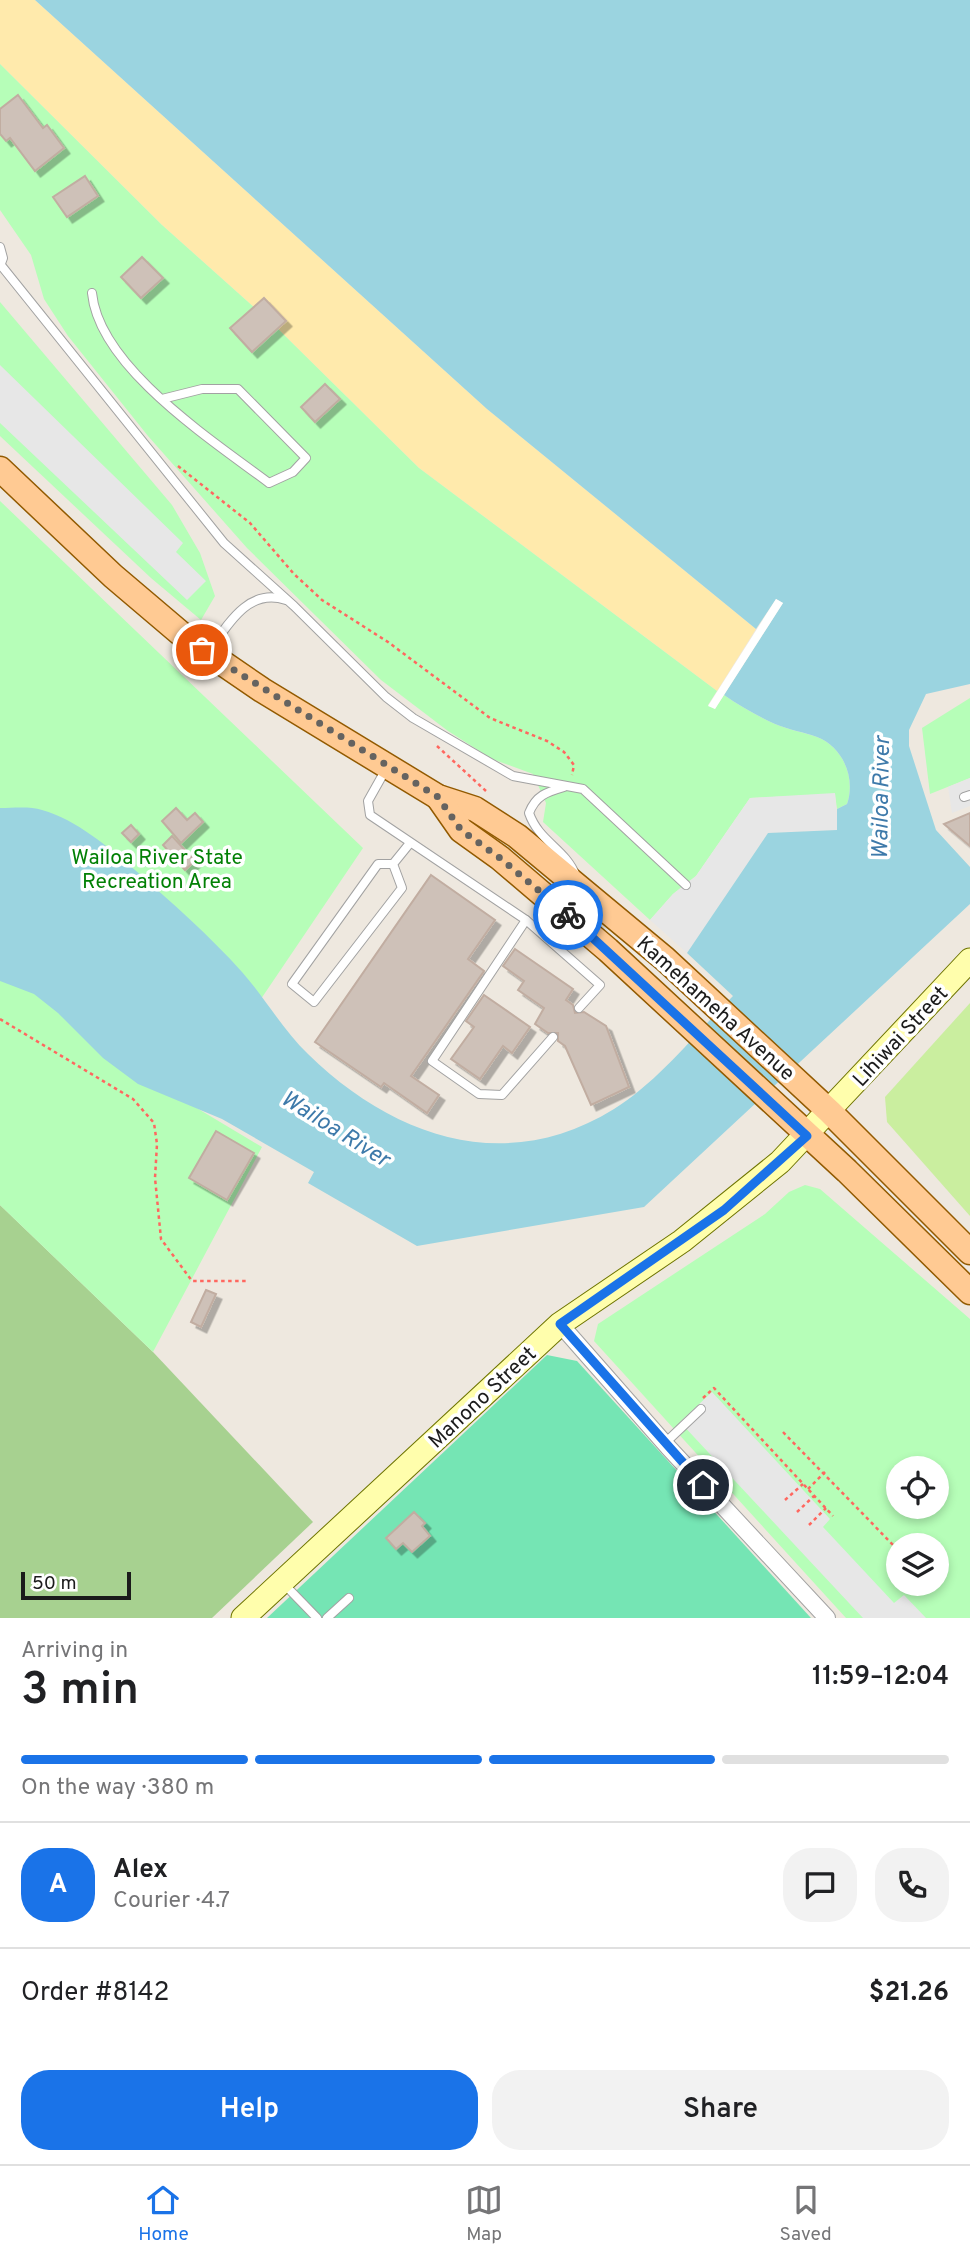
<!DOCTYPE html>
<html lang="en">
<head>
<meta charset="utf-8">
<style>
  :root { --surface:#fff; --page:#f2f2f2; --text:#202124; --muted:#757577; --line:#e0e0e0; --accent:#1a73e8 }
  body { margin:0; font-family:Overpass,sans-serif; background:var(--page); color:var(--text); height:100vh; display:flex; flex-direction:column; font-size:26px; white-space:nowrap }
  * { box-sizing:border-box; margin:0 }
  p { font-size:23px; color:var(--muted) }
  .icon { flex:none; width:38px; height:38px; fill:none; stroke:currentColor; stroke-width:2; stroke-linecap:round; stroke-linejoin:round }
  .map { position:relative; height:1618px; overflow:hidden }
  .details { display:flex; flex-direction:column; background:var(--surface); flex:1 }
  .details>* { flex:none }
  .tools { position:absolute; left:886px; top:1456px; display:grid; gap:14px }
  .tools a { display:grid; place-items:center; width:63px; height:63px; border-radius:50%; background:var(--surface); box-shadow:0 4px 10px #0003; font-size:35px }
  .scale { position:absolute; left:21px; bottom:18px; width:110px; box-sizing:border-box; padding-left:7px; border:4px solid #1b1b1b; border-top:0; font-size:19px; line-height:24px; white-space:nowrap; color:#1b1b1b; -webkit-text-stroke:5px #fff; paint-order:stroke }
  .pin { position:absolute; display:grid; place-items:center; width:60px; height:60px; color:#fff; margin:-30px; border:4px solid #fff; border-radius:50%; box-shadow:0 2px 7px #0007 }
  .courier { position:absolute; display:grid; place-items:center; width:70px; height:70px; margin:-35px; border:5px solid #1a73e8; border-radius:50%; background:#fff; color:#222; box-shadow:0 2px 9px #0007 }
  .overview em { font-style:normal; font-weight:600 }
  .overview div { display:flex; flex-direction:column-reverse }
  .overview { display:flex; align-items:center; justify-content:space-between; height:119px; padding:0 21px }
  h1 { font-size:46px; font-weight:600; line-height:52px }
  .bar { display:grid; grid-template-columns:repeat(4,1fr); gap:10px 7px; align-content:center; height:84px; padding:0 21px }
  .bar i { height:9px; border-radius:5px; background:var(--line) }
  .bar .on { background:var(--accent) }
  .bar p { grid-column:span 4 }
  .line { display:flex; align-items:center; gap:18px; padding:0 21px; border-top:2px solid var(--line) }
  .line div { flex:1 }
  .round { display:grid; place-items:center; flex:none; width:74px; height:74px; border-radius:28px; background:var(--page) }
  .action { display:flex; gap:14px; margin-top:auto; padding:14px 21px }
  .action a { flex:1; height:80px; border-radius:28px; background:var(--accent); color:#fff; font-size:28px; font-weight:600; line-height:80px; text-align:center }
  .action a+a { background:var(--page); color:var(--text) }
  .tab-bar { display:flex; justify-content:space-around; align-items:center; height:98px; border-top:2px solid var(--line); background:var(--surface); font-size:19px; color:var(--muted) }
  .tab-bar a { display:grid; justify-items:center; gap:4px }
  .tab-bar .on { color:var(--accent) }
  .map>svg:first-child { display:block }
</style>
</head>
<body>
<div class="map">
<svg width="970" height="1618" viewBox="0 0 970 1618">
  <defs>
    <filter id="shadow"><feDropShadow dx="5.5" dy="5.5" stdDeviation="0" flood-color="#0004"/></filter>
  </defs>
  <rect width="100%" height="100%" fill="#eee8df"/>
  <polygon fill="#caee9f" points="970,1003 970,1216 887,1122 885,1097"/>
  <polygon fill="#a7d190" points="0,1205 153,1352 313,1522 212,1618 0,1618"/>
  <polygon fill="#ffeaac" points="0,0 35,0 487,409 756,629 717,691 419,468 274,325 162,225 0,64"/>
  <g fill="#b6feb8" fill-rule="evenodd">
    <path d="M0,64L162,225L274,325L419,468L717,691L708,705L715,709L724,695C740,706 757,716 775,724C789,730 803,732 817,737C843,747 856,778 847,804L837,809L835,794L750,798L696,876L673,894L650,920L543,822L546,803L533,774L492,759L448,731L381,680L247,548L148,436L68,336L44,299L31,255L0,210Z"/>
    <polygon points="0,302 172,505 200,553 215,596 201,620 151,578 0,436"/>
    <polygon points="0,501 363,848 190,1104 262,1147 153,1352 0,1205"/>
    <polygon points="970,698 970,778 930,794 922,728"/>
    <path d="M805,1185L820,1189L970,1319V1618H846L594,1341L598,1324L765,1214L789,1192ZM898,1468H936V1507H898ZM898,1545H936V1584H898Z"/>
  </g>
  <polygon fill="#75e5b4" points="547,1355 577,1361 811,1618 267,1618"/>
  <g fill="#e7e7e7">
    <polygon points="0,365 183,543 176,552 206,581 187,600 0,423"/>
    <polygon points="970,778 970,806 952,813 948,787"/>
    <polygon points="835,793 838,830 768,833 687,953 650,920 673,894 696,876 750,798"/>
    <polygon points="712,1392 830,1519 823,1527 894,1603 904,1595 926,1618 863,1618 680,1422"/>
  </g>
  <path fill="#9bd4e0" d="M35,0H970V684L926,694L909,730V746L936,830L970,867V904L644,1207L417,1246L308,1183L314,1172L222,1119L138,1084L103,1058L58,1013L34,994L0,981V808C13,808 30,806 42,810C77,820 108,847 135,870C171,902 210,936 242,972C265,998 283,1030 308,1054C394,1138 506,1176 614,1109C659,1081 695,1034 733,996L687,953L768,833L837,830V809L847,804C856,778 843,747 817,737C804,732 789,730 775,724C757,716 740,706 724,695L783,603L776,599L756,629L487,409Z"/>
  <polygon fill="#fff" points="776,599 783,603 715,709 708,706"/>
  <g fill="#cec1b8" stroke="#c1ada1" stroke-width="2" filter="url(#shadow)">
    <polygon points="18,95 43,128 47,125 64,148 35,171 10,138 6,141 0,134 0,109"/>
    <polygon points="85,176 98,196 67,217 53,197"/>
    <polygon points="142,257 163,278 141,298 121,277"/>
    <polygon points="264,298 286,321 252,352 230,328"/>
    <polygon points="325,384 340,399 315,422 301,407"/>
    <polygon points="176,808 187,820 195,813 203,822 181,843 162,821"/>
    <polygon points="970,813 970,846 944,824"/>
    <polygon points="131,825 139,834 131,842 122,833"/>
    <polygon points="172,836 195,861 185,870 163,845"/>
    <polygon points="431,875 495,920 468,959 484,971 411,1076 439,1095 427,1113 384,1083 381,1087 315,1042"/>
    <polygon points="515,949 573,989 566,1000 573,1005 575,1013 584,1012 606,1026 629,1087 591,1105 565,1046 558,1041 558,1033 548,1033 535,1024 544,1008 518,990 524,981 503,966"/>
    <polygon points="484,995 530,1027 512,1053 503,1046 480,1079 451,1059 474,1027 466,1021"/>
    <polygon points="216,1131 254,1153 227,1200 189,1178"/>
    <polygon points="206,1290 216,1294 201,1327 191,1322"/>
    <polygon points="414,1512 425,1523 422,1526 430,1536 412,1552 403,1543 396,1549 386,1538"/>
  </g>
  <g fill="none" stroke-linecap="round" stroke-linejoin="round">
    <g stroke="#a2a2a2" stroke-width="10">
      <g id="lane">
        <polyline points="0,247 3,258 0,266"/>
        <polyline points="0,264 224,543 294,606 386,697 413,718 513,776 583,789 686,885"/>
        <path d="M92,293C99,367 212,440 269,483L293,472L306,458L238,389H202L162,399"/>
        <path d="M210,650C228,624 249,587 286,600"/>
        <polyline points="386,769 368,801 370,815 526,920 600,985 579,1008"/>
        <path d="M564,787C547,792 536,795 529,813C539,842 565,848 576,876"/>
        <polyline points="964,797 970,795"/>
        <polyline points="393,864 402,888 314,1002 292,984 378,864 393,864 410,843"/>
        <polyline points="526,920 432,1061 479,1094 502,1095 553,1037"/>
        <polyline points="665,1443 701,1409"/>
        <polyline points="284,1584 317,1618"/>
        <polyline points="327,1618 349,1598"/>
      </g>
    </g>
    <g stroke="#a2a2a2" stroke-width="18">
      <polyline id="street" points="560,1324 668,1447 827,1618"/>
    </g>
    <g stroke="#6e7400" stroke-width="25">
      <polyline id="secondary" points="243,1618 560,1324 682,1241 780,1162 970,960"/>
    </g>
    <g stroke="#925a00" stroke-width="27">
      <g id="primary">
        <polyline points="0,469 113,576 186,638 262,690 438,797 475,809 517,836 665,959 830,1112 970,1252"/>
        <polyline points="438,797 461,830 500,858 608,950 847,1171 970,1292"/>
      </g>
    </g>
    <g stroke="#ff675f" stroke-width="2.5" stroke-dasharray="3.5 3.5" stroke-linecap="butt">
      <polyline points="178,466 250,523 294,574 322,600 388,642 490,718 547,741 564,752 574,765 572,775"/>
      <polyline points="437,746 486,791"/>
      <polyline points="0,1019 133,1099 154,1123 157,1144 155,1178 161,1239 192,1281 248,1281"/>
      <polyline points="703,1398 714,1388 833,1516"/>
      <polyline points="783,1432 898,1550"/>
      <polyline points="808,1489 825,1472"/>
      <polyline points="785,1500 803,1484"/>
      <polyline points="797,1512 814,1496"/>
      <polyline points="809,1525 826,1508"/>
    </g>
    <use href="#lane" stroke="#fff" stroke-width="8"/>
    <use href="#street" stroke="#fff" stroke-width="16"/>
    <use href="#secondary" stroke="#fffeac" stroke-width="23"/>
    <use href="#primary" stroke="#ffca93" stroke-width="24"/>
  </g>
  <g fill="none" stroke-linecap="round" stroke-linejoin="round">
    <polyline stroke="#656360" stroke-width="7" stroke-dasharray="0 12.6" points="202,650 438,797 461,830 500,858 568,915"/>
    <polyline stroke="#1a73e8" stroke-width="9" points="568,915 807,1136 724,1210 560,1324 703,1485"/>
  </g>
  <g text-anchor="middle" stroke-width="7" stroke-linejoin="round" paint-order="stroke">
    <g font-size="21" fill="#028005" stroke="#fff">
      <text x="157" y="864">Wailoa River State<tspan x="157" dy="24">Recreation Area</tspan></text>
    </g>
    <g font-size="21" fill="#1b1b1b" stroke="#fff">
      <text transform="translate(716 1008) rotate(42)" y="7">Kamehameha Avenue</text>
      <text transform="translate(900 1036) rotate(-47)" y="7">Lihiwai Street</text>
      <text transform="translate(482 1397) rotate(-43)" y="7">Manono Street</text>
    </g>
    <g font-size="23" font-style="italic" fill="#3e7aaa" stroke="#fff">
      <text transform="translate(880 798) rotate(-89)" y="8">Wailoa River</text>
      <text transform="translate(336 1128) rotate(32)" y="8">Wailoa River</text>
    </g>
  </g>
</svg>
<div class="tools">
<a><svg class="icon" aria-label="locate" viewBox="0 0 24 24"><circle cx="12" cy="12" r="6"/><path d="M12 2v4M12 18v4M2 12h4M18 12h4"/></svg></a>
<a><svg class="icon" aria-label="layers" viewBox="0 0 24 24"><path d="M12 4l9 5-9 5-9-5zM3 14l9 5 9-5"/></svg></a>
</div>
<div class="scale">50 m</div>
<div class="pin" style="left:202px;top:650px;background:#ea580c"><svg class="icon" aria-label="bag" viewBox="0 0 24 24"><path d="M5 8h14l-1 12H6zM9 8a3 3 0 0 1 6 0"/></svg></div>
<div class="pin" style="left:703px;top:1485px;background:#1f2937"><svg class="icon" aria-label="home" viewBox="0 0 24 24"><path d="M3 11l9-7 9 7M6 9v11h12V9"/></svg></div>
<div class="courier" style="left:568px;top:915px"><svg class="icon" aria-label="bike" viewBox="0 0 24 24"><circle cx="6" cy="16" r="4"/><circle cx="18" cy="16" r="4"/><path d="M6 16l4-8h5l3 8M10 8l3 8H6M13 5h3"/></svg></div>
</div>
<section class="details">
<div class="overview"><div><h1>3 min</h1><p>Arriving in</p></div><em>11:59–12:04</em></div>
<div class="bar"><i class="on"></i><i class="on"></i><i class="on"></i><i></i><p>On the way · 380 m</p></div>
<div class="line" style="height:126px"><b class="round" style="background:var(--accent);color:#fff">A</b><div><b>Alex</b><p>Courier · 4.7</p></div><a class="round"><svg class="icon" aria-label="chat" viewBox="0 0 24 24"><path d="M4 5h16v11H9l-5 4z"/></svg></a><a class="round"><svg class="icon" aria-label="phone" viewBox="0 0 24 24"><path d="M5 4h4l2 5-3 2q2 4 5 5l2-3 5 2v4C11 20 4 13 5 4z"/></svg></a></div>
<div class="line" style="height:91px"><div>Order #8142</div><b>$21.26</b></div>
<div class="action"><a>Help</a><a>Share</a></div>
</section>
<nav class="tab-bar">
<a class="on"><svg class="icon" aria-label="home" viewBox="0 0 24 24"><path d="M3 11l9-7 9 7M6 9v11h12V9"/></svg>Home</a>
<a><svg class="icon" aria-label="map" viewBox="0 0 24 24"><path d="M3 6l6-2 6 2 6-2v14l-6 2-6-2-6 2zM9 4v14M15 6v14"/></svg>Map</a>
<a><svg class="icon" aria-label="saved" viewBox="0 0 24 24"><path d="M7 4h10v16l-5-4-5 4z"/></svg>Saved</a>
</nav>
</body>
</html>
